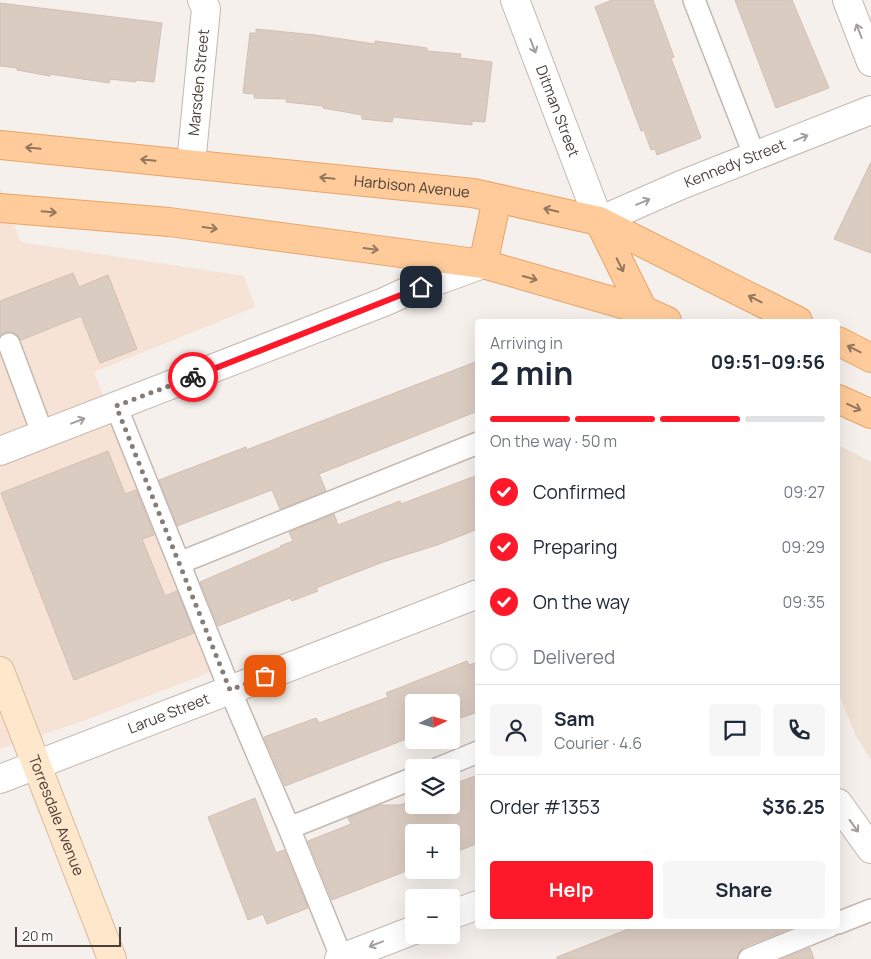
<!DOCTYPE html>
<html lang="en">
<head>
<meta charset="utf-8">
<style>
  :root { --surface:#fff; --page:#f6f6f7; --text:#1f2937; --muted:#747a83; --line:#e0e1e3; --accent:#fe192a }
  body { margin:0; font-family:Manrope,sans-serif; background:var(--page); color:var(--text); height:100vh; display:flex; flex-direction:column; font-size:19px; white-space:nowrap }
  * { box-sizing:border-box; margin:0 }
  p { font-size:16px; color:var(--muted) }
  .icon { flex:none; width:28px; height:28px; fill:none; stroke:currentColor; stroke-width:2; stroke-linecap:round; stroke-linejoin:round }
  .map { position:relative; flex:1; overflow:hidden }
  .drawer { position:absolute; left:475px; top:319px; width:365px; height:610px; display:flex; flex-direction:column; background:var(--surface); border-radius:5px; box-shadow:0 5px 20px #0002 }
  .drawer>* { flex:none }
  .needle { width:32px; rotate:85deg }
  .buttons { position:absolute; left:405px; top:694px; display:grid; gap:10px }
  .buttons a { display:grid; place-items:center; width:55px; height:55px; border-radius:5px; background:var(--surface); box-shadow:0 5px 20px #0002; font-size:25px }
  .scale { position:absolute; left:15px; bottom:12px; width:106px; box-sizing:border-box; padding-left:5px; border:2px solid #4a3f38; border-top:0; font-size:14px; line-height:18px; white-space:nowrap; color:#4a3f38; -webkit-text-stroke:4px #fff; paint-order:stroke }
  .pin { position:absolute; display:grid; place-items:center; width:42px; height:42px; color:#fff; margin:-21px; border-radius:10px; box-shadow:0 2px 8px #0006 }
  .courier { position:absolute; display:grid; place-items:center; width:50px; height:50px; margin:-25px; border:4px solid #fe192a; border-radius:50%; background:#fff; color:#222; box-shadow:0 1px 6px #0007 }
  .overview em { font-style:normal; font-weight:700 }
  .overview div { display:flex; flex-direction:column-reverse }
  .overview { display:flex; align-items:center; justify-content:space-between; height:85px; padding:0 15px }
  h1 { font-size:32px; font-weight:700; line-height:38px }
  .bar { display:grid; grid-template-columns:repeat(4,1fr); gap:8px 5px; align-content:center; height:60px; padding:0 15px }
  .bar i { height:6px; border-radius:4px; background:var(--line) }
  .bar .on { background:var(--accent) }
  .bar p { grid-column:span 4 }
  .line { display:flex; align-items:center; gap:12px; padding:0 15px; border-top:1px solid var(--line) }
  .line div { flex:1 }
  .round { display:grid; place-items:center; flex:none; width:52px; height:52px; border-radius:5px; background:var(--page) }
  ol { padding:0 15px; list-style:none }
  li { display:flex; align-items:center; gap:15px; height:55px }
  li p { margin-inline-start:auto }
  li .icon { padding:5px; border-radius:50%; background:var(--accent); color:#fff; stroke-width:4 }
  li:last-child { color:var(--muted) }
  li i { width:28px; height:28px; border:2px solid var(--line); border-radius:50% }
  .button { display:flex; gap:10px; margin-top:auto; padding:10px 15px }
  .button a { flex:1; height:58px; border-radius:5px; background:var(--accent); color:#fff; font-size:20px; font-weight:700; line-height:58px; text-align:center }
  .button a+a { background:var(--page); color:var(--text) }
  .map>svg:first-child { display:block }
</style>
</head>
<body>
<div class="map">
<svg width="871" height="959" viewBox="0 0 871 959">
  <rect width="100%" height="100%" fill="#f5f0eb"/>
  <polygon fill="#f7e2d6" points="0,188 21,242 244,276 255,307 94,372 211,672 83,721 0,749"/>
  <polygon fill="#efe1d4" points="838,445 871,462 871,760 856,736 838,692"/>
  <g fill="#dbccc2" stroke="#d3bfb2">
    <polygon points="612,0 653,0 674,57 671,58 701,138 657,155 655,149 651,150 644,130 641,131 595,7"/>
    <polygon points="735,0 792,0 829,88 776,108"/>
    <polygon points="0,3 162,23 154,82 136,80 136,82 110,79 109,83 50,74 50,76 17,70 17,68 0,66"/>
    <polygon points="256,29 315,35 375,44 375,41 427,48 427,51 461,54 460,58 492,62 485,122 472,121 472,125 393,117 392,122 362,119 362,115 323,108 323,106 286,102 287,99 254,98 255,94 243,93 250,33 256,33"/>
    <polygon points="871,162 871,253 834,239"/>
    <polygon points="73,273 79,287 108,275 137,349 100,363 81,316 21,340 17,335 12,332 5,332 0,336 0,301"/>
    <polygon points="478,361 478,411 319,474 326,491 280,509 272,490 177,526 159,480 246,447 246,450"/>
    <polygon points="108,451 125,494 136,490 154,535 142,539 165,596 177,591 194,633 74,680 1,493"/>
    <polygon points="478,475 478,529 437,545 383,562 316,588 318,591 292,601 290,598 218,626 200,582 281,547 280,546 293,541 289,532 334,514 338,525 387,506 400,501 401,504"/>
    <polygon points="467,661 469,665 478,662 478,712 451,721 451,702 414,702 414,736 285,786 264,737 316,718 319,723 388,697 386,693"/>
    <polygon points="478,775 478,843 451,854 451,832 414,832 414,868 332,900 308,841 351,824 348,818 380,805 400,805 414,800 414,805 451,805 451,785"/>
    <polygon points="255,798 276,853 284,850 308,908 267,924 263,914 248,920 208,817"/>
    <polygon points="636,926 796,926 744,947 739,952 737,959 557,959 557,957"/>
    <polygon points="810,948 814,959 782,959"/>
  </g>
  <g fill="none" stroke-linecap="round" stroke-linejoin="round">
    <g stroke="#c4b8b0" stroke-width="24">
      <g id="lane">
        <polyline points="694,0 755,157"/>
        <polyline points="9,344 43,435"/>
        <polyline points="116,406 230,690 289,828"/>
        <polyline points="179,563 478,443"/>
        <polyline points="439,768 478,752"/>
        <polyline points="838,923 871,910"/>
        <polyline points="342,959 289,828 414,778"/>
        <polyline points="749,959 830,926"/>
      </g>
    </g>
    <g stroke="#c4b8b0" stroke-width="30">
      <g id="street">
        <path id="s1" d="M515,0L599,221L681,185L871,110"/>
        <polyline points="847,0 871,62"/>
        <path id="s2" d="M191,164L206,9L202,0"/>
        <polyline points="0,451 384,302 406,292 483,264"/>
        <path id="s3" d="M0,779L478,594"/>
        <polyline points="838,803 871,849"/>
        <polyline points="451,915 478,905"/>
        <polyline points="339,959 414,930"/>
      </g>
    </g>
    <g stroke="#d9bb9c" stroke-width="30">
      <g id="secondary">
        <path id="s4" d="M0,671L112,959"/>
      </g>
    </g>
    <g stroke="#e7a467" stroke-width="30">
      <g id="primary">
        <path id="s5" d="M0,145L473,193L599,221L798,321"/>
        <polyline points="0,208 169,222 483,264 643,310 667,321"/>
        <polyline points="599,221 643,310"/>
        <polyline points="483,264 497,199"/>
        <polyline points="838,341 871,358"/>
        <polyline points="838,399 871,414"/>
      </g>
    </g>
    <use href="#lane" stroke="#fff" stroke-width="21"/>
    <use href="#street" stroke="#fff" stroke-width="28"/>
    <use href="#secondary" stroke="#ffe7cb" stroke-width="28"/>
    <use href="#primary" stroke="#ffcb9a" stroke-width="28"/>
  </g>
  <defs><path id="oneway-shaft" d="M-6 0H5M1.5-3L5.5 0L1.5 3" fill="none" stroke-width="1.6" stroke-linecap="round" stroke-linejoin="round" transform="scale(1.25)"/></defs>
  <g stroke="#a49f9c">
    <use href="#oneway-shaft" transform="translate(859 31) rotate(-111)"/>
    <use href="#oneway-shaft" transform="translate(533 46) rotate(69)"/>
    <use href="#oneway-shaft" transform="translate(801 138) rotate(-22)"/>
    <use href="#oneway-shaft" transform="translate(643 202) rotate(-23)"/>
    <use href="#oneway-shaft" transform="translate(78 421) rotate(-21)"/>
    <use href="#oneway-shaft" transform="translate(854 826) rotate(54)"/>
    <use href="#oneway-shaft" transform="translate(376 944) rotate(159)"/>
  </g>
  <g stroke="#92775f">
    <use href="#oneway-shaft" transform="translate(33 148) rotate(-174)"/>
    <use href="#oneway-shaft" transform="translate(148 160) rotate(-174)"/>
    <use href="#oneway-shaft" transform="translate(327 178) rotate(-174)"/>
    <use href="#oneway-shaft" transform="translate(551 210) rotate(-167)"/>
    <use href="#oneway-shaft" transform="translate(49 212) rotate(5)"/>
    <use href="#oneway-shaft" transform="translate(210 228) rotate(8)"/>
    <use href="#oneway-shaft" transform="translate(371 249) rotate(8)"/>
    <use href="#oneway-shaft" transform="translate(620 265) rotate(63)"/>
    <use href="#oneway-shaft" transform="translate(530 278) rotate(16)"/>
    <use href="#oneway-shaft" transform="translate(755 299) rotate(-153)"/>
    <use href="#oneway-shaft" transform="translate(854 349) rotate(-153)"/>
    <use href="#oneway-shaft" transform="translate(854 407) rotate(25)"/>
  </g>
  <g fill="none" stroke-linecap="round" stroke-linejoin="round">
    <polyline stroke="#867d77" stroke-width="5" stroke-dasharray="0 9" points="193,377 116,406 230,690 265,676"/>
    <polyline stroke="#fe192a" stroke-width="6" points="193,377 421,287"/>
  </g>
  <g text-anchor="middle" stroke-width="5" stroke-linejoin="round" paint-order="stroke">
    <g font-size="15" fill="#4a3f38" stroke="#fff">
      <text dy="5" stroke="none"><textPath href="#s2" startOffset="82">Marsden Street</textPath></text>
      <text dy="5" stroke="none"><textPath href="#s1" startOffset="119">Ditman Street</textPath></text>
      <text dy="5" stroke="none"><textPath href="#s1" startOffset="384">Kennedy Street</textPath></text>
      <text dy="5" stroke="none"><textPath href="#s5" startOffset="414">Harbison Avenue</textPath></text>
      <text dy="5" stroke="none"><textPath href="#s3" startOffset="181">Larue Street</textPath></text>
      <text dy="5" stroke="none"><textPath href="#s4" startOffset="155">Torresdale Avenue</textPath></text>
    </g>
  </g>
</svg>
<div class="buttons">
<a><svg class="needle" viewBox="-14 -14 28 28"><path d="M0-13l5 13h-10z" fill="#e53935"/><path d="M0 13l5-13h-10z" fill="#747a83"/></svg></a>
<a><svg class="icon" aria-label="layers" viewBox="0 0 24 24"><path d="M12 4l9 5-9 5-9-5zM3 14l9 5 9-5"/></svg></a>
<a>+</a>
<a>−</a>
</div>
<div class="scale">20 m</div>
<div class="pin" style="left:265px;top:676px;background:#ea580c"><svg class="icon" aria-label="bag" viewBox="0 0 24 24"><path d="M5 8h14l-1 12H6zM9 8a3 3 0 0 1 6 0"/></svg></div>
<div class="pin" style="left:421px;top:287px;background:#1f2937"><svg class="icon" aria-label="home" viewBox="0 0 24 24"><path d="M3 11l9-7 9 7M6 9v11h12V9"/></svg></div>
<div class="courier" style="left:193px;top:377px"><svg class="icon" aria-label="bike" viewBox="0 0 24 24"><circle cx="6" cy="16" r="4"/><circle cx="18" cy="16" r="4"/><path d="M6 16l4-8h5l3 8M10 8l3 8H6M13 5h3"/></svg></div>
<section class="drawer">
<div class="overview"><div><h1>2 min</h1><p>Arriving in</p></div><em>09:51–09:56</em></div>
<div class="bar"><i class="on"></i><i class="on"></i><i class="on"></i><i></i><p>On the way · 50 m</p></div>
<ol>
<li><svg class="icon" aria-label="check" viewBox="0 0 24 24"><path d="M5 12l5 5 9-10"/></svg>Confirmed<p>09:27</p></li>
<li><svg class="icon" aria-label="check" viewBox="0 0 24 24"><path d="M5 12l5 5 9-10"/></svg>Preparing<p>09:29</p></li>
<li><svg class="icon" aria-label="check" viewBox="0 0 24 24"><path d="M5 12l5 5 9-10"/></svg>On the way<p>09:35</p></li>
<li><i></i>Delivered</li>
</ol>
<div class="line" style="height:90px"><a class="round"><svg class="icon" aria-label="person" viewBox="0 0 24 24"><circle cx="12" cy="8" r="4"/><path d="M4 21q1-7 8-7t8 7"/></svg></a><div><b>Sam</b><p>Courier · 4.6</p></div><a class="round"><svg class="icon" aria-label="chat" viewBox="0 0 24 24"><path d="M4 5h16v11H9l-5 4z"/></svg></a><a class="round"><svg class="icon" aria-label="phone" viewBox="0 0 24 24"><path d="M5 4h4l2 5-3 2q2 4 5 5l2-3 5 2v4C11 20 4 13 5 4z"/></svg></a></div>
<div class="line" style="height:65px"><div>Order #1353</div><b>$36.25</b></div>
<div class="button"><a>Help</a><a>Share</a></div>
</section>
</div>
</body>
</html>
